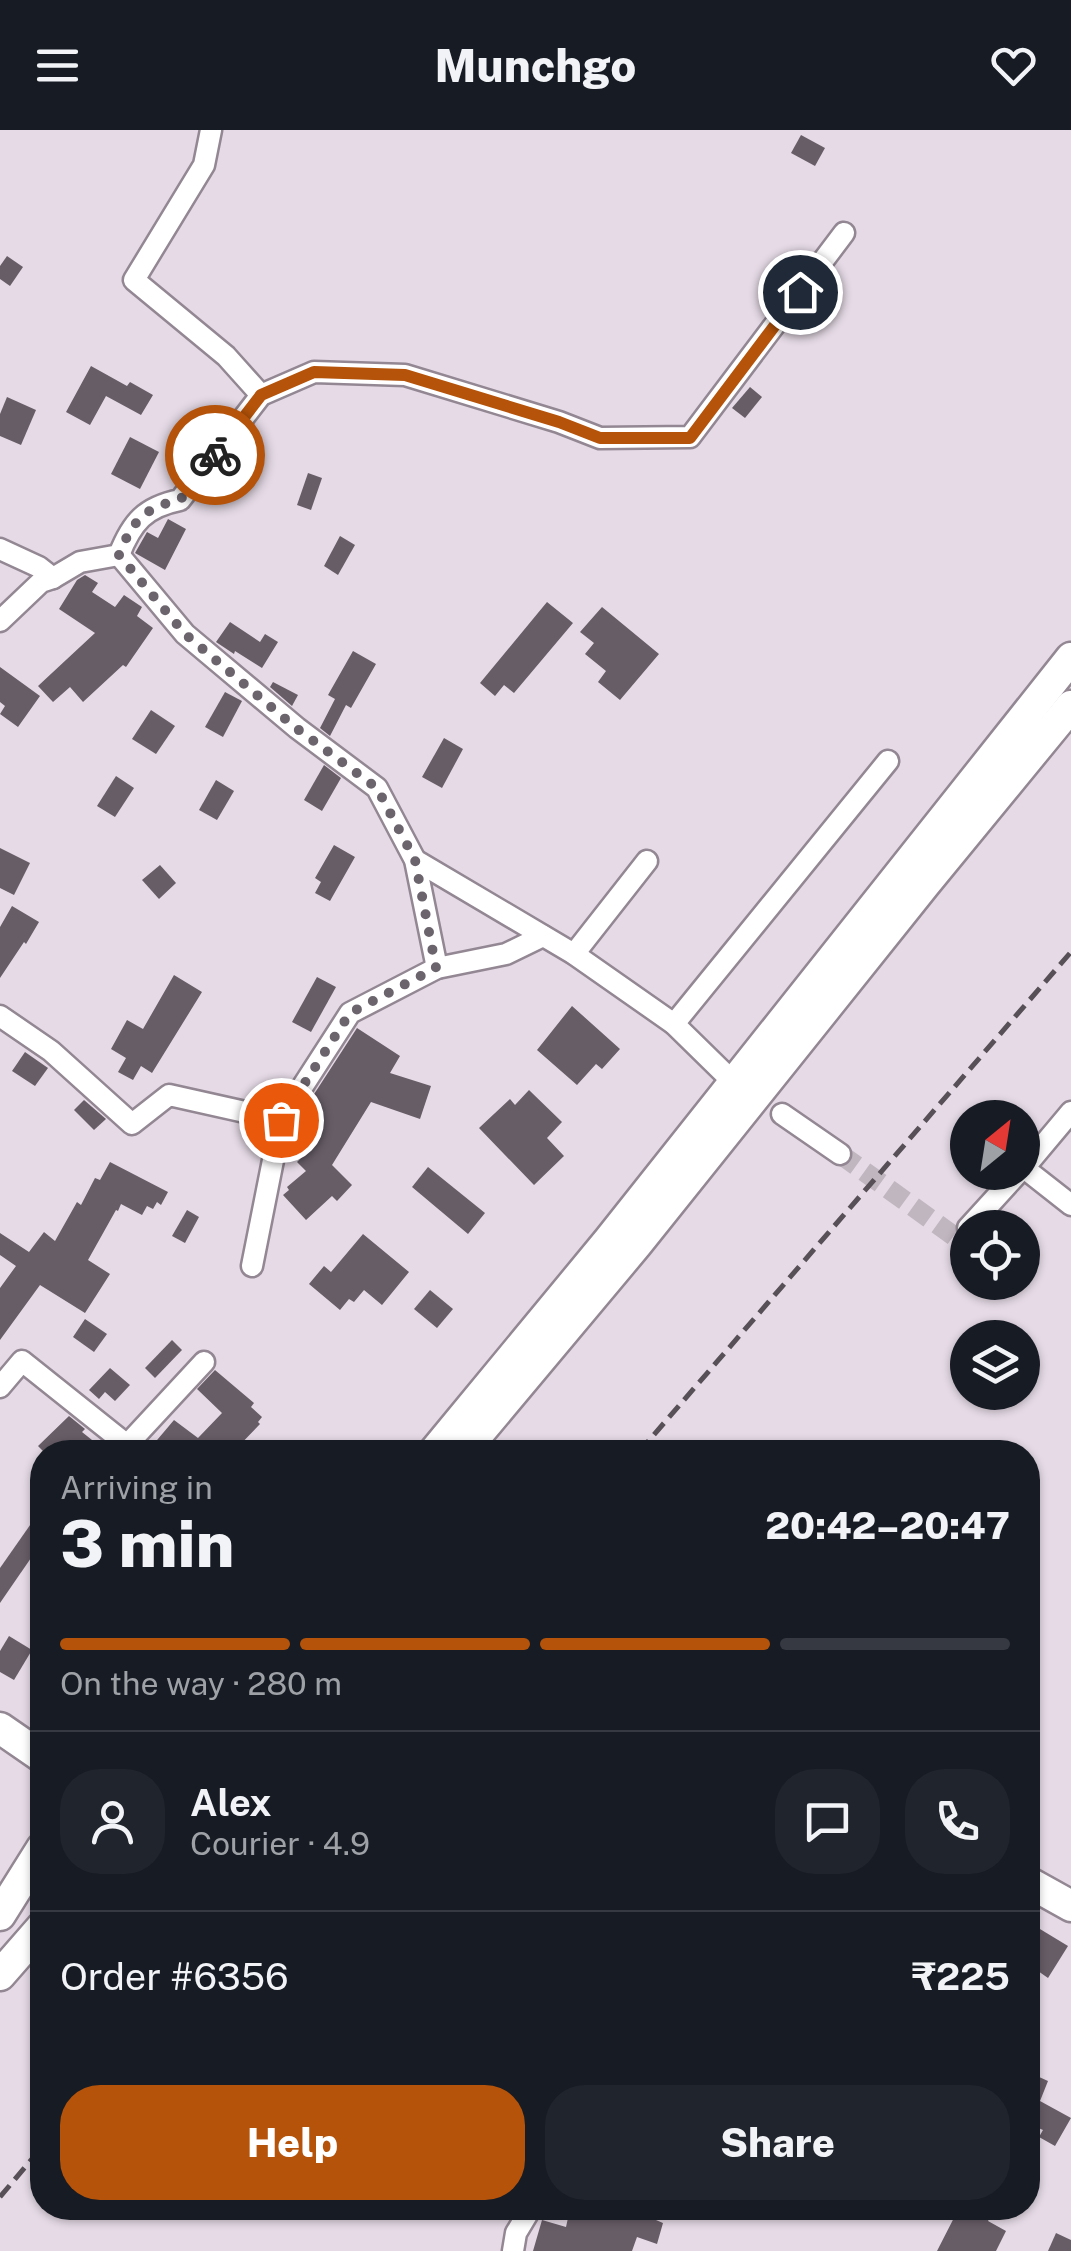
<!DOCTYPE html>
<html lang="en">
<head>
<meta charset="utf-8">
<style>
  :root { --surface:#171b24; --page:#20242c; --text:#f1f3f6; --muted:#9ea1a6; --line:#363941; --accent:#b45309 }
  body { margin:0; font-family:"Public Sans",sans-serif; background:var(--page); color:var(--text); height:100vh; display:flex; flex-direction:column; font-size:38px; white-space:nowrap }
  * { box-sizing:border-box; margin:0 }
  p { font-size:32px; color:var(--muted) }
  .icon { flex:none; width:55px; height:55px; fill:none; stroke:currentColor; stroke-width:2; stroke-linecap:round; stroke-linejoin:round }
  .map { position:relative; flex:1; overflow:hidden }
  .side { position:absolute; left:30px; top:1310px; width:1010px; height:780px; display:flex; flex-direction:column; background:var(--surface); border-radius:40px; box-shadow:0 2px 8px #0004 }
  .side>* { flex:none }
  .needle { width:65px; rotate:30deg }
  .buttons { position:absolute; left:950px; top:970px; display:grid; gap:20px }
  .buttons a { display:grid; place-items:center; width:90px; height:90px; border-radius:50%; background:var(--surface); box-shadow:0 2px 8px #0004; font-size:50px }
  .pin { position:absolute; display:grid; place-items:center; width:85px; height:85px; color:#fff; margin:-42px; border:5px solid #fff; border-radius:50%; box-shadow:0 2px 10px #0007 }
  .courier { position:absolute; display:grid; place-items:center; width:100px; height:100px; margin:-50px; border:8px solid #b45309; border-radius:50%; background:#fff; color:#222; box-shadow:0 2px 12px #0007 }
  .overview em { font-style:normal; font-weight:800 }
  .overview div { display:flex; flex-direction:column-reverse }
  .overview { display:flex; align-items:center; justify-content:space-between; height:170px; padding:0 30px }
  h1 { font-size:65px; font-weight:800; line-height:75px }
  .bar { display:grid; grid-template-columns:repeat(4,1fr); gap:15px 10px; align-content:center; height:120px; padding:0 30px }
  .bar i { height:12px; border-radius:8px; background:var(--line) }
  .bar .active { background:var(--accent) }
  .bar p { grid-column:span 4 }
  .line { display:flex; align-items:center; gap:25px; padding:0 30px; border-top:2px solid var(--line) }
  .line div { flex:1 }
  .round { display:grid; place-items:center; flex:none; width:105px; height:105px; border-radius:40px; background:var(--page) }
  .button { display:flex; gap:20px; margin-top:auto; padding:20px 30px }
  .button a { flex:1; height:115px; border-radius:40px; background:var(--accent); color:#fff; font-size:40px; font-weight:800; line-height:115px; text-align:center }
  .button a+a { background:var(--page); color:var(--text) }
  header { display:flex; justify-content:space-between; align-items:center; height:130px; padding:0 30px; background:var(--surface); font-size:45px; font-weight:800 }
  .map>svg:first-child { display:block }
</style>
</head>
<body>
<header><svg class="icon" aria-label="menu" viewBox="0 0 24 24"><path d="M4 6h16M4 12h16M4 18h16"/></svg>Munchgo<svg class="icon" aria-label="heart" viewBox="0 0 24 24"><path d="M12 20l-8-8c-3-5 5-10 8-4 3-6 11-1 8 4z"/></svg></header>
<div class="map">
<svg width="1071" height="2121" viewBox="0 0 1071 2121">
  <rect width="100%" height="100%" fill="#e5dae6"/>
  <g fill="#675d67">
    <polygon points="801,5 825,18 815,36 791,23"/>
    <polygon points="7,126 23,137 10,156 0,149 0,136"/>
    <polygon points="91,236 127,256 130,252 153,265 141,285 106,266 90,295 66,282"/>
    <polygon points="750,257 762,267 745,288 732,278"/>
    <polygon points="7,267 36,280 21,315 0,306 0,284"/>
    <polygon points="130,307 159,322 140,359 111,344"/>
    <polygon points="308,343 322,348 311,380 297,375"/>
    <polygon points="168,389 186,399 165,440 135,423 147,402 158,408"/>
    <polygon points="340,406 355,415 338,445 324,436"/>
    <polygon points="85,445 98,453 92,462 115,477 124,465 142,477 137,486 153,498 126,537 123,535 83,572 70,557 53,572 38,556 95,503 59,479 77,450"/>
    <polygon points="547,472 573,493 514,563 504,555 495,566 480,553"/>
    <polygon points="602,477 659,524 620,570 598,552 606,541 585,524 594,513 580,502"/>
    <polygon points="230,492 260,512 265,504 278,512 262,538 235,521 234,524 216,512"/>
    <polygon points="353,521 376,534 351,578 346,575 330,606 320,598 335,569 328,565"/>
    <polygon points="0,537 40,566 18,597 0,584 5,576 0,572"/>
    <polygon points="273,552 298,565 292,576 270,557"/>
    <polygon points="225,562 242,571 223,607 205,597"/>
    <polygon points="151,580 175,596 156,624 132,609"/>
    <polygon points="444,608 463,619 442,658 422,647"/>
    <polygon points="324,635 341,648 322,681 304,670"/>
    <polygon points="116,646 134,658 115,687 97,676"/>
    <polygon points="216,650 234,661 217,690 199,680"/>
    <polygon points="334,715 355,727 330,771 315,763 321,752 315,748"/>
    <polygon points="0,718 30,733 14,765 0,758"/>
    <polygon points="160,735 176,753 159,769 142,750"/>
    <polygon points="12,776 39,792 26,814 24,812 0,848 0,797"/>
    <polygon points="174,845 202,862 152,943 141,936 133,950 118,942 126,928 111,919 127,890 143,899"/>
    <polygon points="317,847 336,857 311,902 292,892"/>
    <polygon points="572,876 620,919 602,939 596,934 577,955 537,920"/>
    <polygon points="357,898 400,926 390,943 431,956 420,989 371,972 332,1035 352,1055 337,1071 332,1066 306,1090 283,1065 289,1060 287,1057 306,1041 297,1032 318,1011 294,995"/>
    <polygon points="25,922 48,938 35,956 12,941"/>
    <polygon points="529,960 562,992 547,1008 564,1026 534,1055 479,998 510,969 515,975"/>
    <polygon points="84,970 106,989 94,1000 74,980"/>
    <polygon points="110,1032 168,1062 161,1075 157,1072 153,1079 147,1076 142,1085 121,1074 118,1081 116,1080 88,1130 110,1144 85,1183 40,1155 0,1210 0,1158 16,1136 0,1125 0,1103 29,1122 44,1102 55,1111 77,1072 81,1075 95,1048 100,1050"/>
    <polygon points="428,1037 485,1083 468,1104 412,1057"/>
    <polygon points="187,1080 199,1087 185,1113 172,1106"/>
    <polygon points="363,1104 409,1142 382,1175 364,1160 354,1172 349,1169 340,1180 309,1154 324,1136 331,1142"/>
    <polygon points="430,1160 453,1179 437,1198 414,1179"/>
    <polygon points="85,1189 107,1204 94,1222 73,1207"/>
    <polygon points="172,1210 182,1220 155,1248 145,1238"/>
    <polygon points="110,1238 130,1255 115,1271 105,1262 99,1269 89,1260"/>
    <polygon points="215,1240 254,1273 251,1277 262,1287 258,1292 260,1294 233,1322 157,1322 152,1316 174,1290 198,1308 222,1283 197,1259"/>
    <polygon points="69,1286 85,1299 82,1302 107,1322 44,1322 38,1316"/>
    <polygon points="42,1378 42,1412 0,1473 0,1438"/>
    <polygon points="9,1506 32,1520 14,1550 0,1542 0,1521"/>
    <polygon points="1035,1796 1068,1816 1048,1848 1028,1834 1028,1807"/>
    <polygon points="1028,1942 1048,1951 1040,1971 1071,1988 1055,2016 1039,2007 1043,2000 1029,1994 1028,1998"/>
    <polygon points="576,2078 628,2078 663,2093 657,2114 637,2107 632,2121 533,2121 542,2090 566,2097 568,2088 576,2089"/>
    <polygon points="959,2078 995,2078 988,2091 1006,2101 996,2121 937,2121"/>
    <polygon points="1056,2103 1071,2110 1071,2121 1048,2121"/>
  </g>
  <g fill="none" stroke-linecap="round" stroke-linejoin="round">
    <polyline stroke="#c0b6c0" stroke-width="20" stroke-dasharray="20 10" stroke-linecap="butt" points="840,1024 958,1109"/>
    <g stroke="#928792" stroke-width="25">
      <g id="minor">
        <polyline points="211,0 204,35 134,150 226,226 261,265"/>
        <polyline points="0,419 39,437 53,448"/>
        <polyline points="119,425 185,504 297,598 377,658 415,730 437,838"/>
        <path d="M0,491L41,452L53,448L80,432L119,425C132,392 145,377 180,370L261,265L314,242L405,245L559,292L600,308L690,307L844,103"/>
        <polyline points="415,730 574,824 674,894 724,943"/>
        <polyline points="574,824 647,731"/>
        <polyline points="0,886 51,921 132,994 169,965 281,990"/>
        <polyline points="674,894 888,631"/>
        <polyline points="782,984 840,1024"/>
        <polyline points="1024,1038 1071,982"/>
        <polyline points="1022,1039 1024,1038 1071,1075"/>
        <polyline points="968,1098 1019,1042"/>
        <polyline points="252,1136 281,990 350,883 437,838 506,824 543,806"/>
        <polyline points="0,1257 22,1231 136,1322"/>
        <polyline points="127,1315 204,1232"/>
        <polyline points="513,2121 516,2103 531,2078"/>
      </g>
    </g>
    <g stroke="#928792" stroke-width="35">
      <g id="primary">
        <polyline points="434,1322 609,1110 1071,528"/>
        <polyline points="463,1322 637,1114 925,754 1071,576"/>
        <polyline points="0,1598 42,1627"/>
        <polyline points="1028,1752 1071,1776"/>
        <polyline points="0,1785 42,1718"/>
        <polyline points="0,1845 42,1797"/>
      </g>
    </g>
    <use href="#minor" stroke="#fff" stroke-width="20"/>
    <use href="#primary" stroke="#fff" stroke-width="30"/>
    <g stroke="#575057" stroke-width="5" stroke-dasharray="15 8" stroke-linecap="butt">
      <polyline points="639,1322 1071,822"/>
      <polyline points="0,2067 42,2017"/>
    </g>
  </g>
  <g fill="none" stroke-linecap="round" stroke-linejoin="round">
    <path stroke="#6b646c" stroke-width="10" stroke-dasharray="0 18" d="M215,325L180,370C145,377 132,391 119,425L185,504L296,598L377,658L415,730L436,838L350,883L281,990"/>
    <polyline stroke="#b45309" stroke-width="12" points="215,325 261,265 314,242 405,245 559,292 600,308 690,308 800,162"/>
  </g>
</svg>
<div class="buttons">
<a><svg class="needle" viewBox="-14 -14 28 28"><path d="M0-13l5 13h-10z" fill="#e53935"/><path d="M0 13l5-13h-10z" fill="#9ea1a6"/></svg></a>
<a><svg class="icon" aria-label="locate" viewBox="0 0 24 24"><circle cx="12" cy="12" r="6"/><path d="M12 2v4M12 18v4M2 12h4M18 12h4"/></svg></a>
<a><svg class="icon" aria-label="layers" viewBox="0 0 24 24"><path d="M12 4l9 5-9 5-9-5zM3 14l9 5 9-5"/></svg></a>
</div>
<div class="pin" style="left:281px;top:990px;background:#ea580c"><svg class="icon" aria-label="bag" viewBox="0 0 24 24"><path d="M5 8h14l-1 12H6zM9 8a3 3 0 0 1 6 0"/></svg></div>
<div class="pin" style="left:800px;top:162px;background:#1f2937"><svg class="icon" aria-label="home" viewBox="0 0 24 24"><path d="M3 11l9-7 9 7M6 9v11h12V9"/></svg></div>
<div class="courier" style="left:215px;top:325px"><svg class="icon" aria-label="bike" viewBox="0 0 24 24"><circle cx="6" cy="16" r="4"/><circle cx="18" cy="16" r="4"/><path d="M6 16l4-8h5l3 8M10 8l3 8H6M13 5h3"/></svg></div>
<section class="side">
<div class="overview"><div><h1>3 min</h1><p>Arriving in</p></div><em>20:42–20:47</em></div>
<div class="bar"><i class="active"></i><i class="active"></i><i class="active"></i><i></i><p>On the way · 280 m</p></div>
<div class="line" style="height:180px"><a class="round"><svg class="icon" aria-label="person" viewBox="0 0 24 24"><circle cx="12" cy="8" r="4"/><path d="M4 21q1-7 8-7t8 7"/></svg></a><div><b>Alex</b><p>Courier · 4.9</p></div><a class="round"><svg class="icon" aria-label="chat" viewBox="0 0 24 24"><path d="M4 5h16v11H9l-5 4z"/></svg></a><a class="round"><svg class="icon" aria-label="phone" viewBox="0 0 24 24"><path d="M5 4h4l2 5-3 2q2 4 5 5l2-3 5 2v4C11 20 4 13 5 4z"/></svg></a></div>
<div class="line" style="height:130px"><div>Order #6356</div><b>₹225</b></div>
<div class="button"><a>Help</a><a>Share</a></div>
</section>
</div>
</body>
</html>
